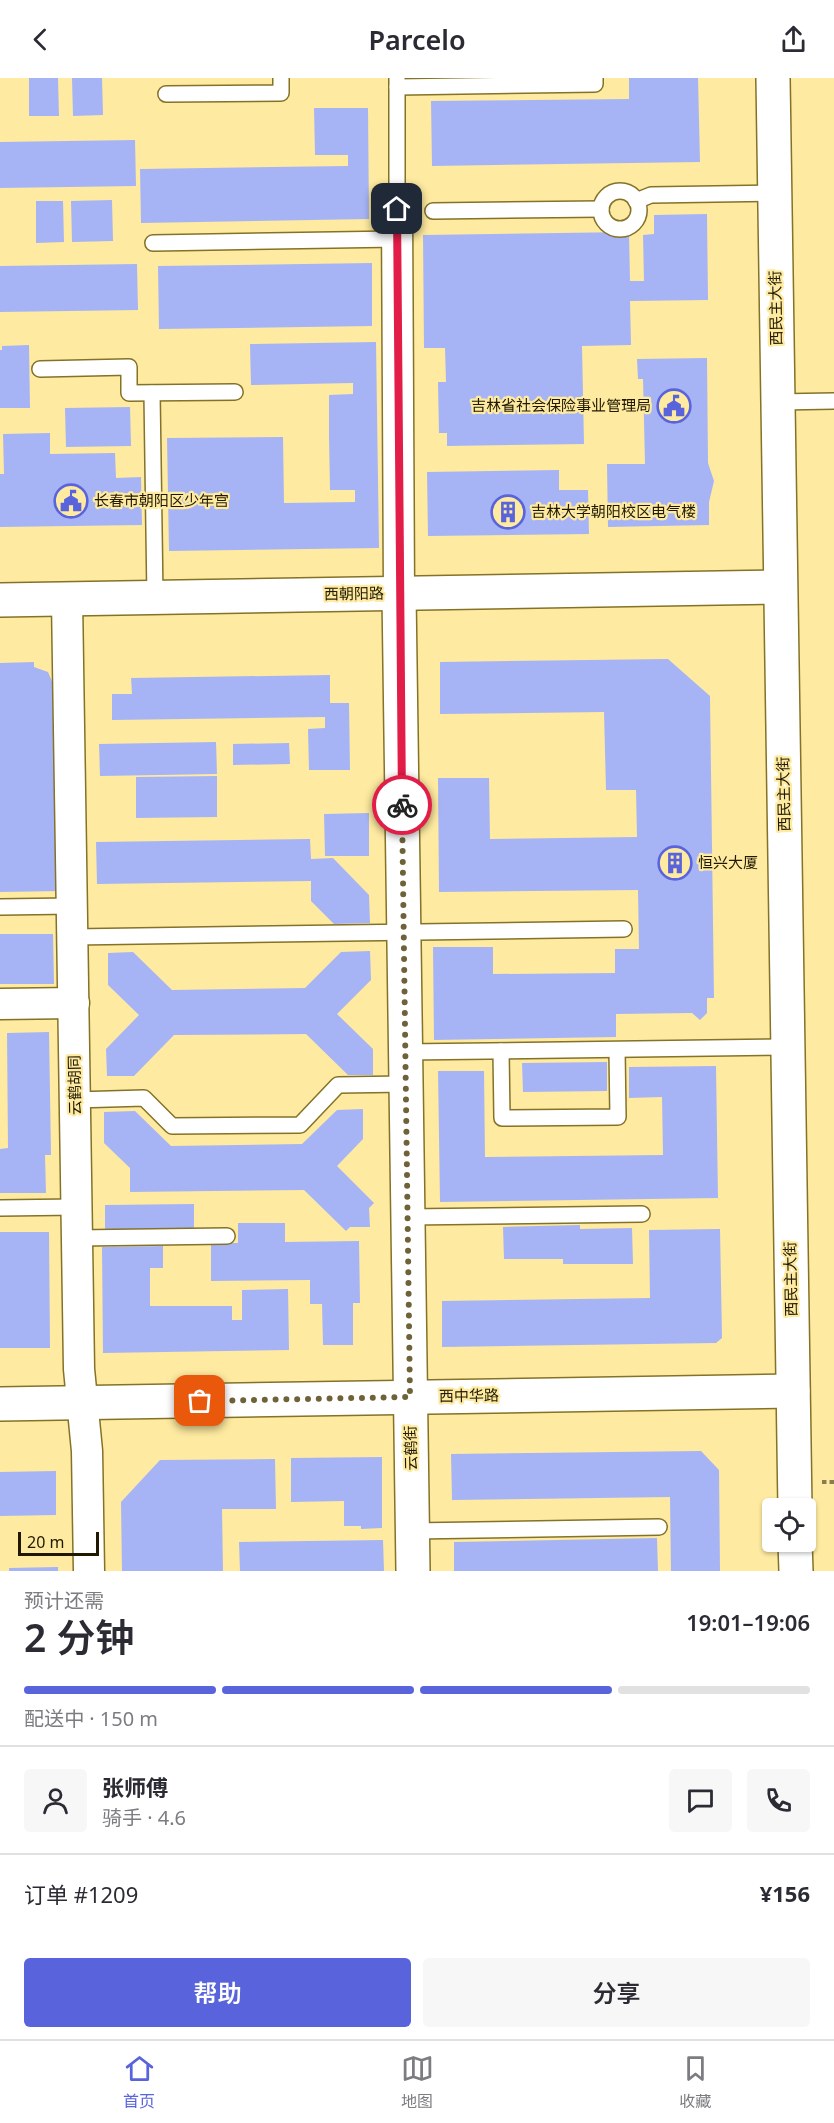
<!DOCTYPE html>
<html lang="zh">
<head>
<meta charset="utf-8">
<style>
  :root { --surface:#fff; --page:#f7f7f7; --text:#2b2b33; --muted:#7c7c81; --line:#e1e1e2; --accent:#5964dc }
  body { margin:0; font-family:"Noto Sans","Noto Sans SC",sans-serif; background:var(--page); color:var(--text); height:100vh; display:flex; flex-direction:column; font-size:22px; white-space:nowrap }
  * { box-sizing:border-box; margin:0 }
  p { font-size:20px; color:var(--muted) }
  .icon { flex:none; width:33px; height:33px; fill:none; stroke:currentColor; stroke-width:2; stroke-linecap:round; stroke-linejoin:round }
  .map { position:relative; height:1493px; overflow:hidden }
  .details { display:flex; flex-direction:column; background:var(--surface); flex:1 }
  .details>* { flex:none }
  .fabs { position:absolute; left:762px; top:1420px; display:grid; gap:12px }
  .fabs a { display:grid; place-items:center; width:54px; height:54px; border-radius:6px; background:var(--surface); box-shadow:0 2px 4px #0004; font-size:30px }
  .scale { position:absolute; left:18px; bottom:15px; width:81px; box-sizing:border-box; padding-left:6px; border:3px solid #201900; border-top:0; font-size:16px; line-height:21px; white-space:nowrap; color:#201900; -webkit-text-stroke:4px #feeaa0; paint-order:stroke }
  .pin { position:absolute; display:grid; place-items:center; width:51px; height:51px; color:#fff; margin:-26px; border-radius:12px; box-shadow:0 3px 9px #0006 }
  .courier { position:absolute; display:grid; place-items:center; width:60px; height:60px; margin:-30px; border:4px solid #e11d48; border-radius:50%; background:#fff; color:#222; box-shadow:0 2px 8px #0007 }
  .headline em { font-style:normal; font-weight:600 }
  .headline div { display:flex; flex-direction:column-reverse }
  .headline { display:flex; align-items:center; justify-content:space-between; height:102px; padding:0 24px }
  h1 { font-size:39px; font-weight:600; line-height:45px }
  .bar { display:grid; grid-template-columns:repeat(4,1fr); gap:9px 6px; align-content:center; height:72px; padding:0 24px }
  .bar i { height:8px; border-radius:4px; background:var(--line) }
  .bar .on { background:var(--accent) }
  .bar p { grid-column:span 4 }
  .line { display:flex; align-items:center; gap:15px; padding:0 24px; border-top:2px solid var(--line) }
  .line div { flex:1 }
  .round { display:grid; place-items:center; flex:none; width:63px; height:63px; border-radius:6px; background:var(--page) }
  .button { display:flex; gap:12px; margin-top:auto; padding:12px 24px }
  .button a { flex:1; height:69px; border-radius:6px; background:var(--accent); color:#fff; font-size:24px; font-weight:600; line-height:69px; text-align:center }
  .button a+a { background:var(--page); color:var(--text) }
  header { display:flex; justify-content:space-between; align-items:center; height:78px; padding:0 24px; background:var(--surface); font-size:27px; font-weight:600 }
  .tabs { display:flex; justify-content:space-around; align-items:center; height:84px; border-top:2px solid var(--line); background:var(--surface); font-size:16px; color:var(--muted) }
  .tabs a { display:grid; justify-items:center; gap:3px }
  .tabs .on { color:var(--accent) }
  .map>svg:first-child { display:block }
</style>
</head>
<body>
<header><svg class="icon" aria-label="back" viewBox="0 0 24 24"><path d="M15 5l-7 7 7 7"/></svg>Parcelo<svg class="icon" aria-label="share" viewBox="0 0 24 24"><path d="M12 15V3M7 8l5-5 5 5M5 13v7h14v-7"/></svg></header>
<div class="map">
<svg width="834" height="1493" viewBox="0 0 834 1493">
  <rect width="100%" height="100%" fill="#feeaa0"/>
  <g fill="#a6b4f6">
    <polygon points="29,0 58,0 59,38 29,38"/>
    <polygon points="72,0 102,0 103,37 73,38"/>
    <polygon points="629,0 698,0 700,84 432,88 431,23 629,21"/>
    <polygon points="314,30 368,30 369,141 141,145 140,91 348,88 348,77 315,77"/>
    <polygon points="135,62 136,108 0,110 0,64"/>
    <polygon points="112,122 113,163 72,164 71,123"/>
    <polygon points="36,123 63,123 64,164 36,165"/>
    <polygon points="707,136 708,222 630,223 631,267 582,268 584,366 447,368 447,355 439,355 438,304 446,304 445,270 424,270 423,157 629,154 630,203 644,203 643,157 654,156 654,137"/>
    <polygon points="372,185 372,248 159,251 158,188"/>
    <polygon points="137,186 138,232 0,234 0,188"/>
    <polygon points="376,264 379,470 169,473 167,360 283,359 284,425 355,424 355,412 330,412 329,358 329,317 353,316 353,305 251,307 250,266"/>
    <polygon points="29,267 30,330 0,330 0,272 2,272 2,268"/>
    <polygon points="707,280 708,385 714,403 709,424 709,447 608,449 607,386 645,386 643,301 638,301 637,281"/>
    <polygon points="130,329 131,368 66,369 65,330"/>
    <polygon points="50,355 50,376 115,375 116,400 141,399 142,447 0,449 0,396 4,396 3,356"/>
    <polygon points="559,392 559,412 588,412 589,456 428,458 427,394"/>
    <polygon points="668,581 710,618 714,920 707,920 707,935 700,942 692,935 616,936 616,959 434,962 433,869 493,869 493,896 615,895 615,871 639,871 638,812 439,814 438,700 489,700 490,761 637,759 636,712 606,712 604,634 440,636 440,584"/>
    <polygon points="34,584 34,589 48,594 54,608 62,813 0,814 0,585"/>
    <polygon points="330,597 330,625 349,625 350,692 309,692 308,651 325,650 325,639 112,642 112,616 132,616 131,600"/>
    <polygon points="216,664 217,696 100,698 99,666"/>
    <polygon points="289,665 290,686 233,687 233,666"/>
    <polygon points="217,698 217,739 136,740 136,699"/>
    <polygon points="369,735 369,778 325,778 324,736"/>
    <polygon points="310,761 311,781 333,780 369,817 370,845 334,846 311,823 311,803 97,806 96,764"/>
    <polygon points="0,856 53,856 54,906 0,906"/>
    <polygon points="370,873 371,902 337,936 373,971 373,997 348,997 306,956 174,957 134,998 107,998 106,971 139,937 108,907 108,875 133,874 172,912 305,910 341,874"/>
    <polygon points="49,954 51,1077 45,1077 46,1115 0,1115 0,1071 8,1070 7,955"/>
    <polygon points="607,984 607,1013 523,1014 522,985"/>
    <polygon points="716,988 718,1120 440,1124 438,993 484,993 485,1079 663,1077 662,1019 629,1020 629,989"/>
    <polygon points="363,1031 363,1061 337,1088 374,1125 369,1130 370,1149 350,1149 346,1153 304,1112 130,1114 130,1090 104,1065 104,1034 135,1033 171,1068 302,1066 337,1032"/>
    <polygon points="194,1126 194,1152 105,1153 105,1127"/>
    <polygon points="238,1145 285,1145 285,1164 359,1163 360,1225 353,1225 353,1267 323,1267 322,1226 310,1226 310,1202 211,1203 211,1165 238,1165"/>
    <polygon points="580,1147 580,1151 632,1150 633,1186 563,1186 563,1181 504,1181 503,1149"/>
    <polygon points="720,1151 722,1260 716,1265 442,1269 442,1223 650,1220 649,1152"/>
    <polygon points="0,1154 49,1154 50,1270 0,1270"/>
    <polygon points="163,1168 163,1190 150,1190 150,1228 232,1228 232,1242 242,1242 242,1212 288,1211 289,1272 103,1275 102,1169"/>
    <polygon points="701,1373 719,1392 720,1493 671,1493 670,1419 452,1422 451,1376"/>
    <polygon points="382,1379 382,1450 361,1451 361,1448 344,1448 344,1423 291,1424 291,1380"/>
    <polygon points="275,1381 276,1431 222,1431 223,1493 122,1493 121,1424 160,1382"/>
    <polygon points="56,1393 56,1437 0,1438 0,1394"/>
    <polygon points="657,1460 658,1493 454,1493 454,1464"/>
    <polygon points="383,1462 384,1493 240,1493 239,1464"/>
    <polygon points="58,1489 58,1493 9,1493 9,1490"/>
  </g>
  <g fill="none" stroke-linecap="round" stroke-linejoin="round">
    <g stroke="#847227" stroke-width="18">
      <g id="lane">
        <polyline points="397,0 397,131"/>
        <polyline points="397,9 595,6 595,0"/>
        <polyline points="166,16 281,15 281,0"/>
        <circle cx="620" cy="132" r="19"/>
        <polyline points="636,123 651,117 774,115"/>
        <polyline points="433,133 601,131"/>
        <polyline points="153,165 397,161"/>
        <polyline points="40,291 129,289 129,315 235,314"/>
        <polyline points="152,315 155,520"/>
        <polyline points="778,324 834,323"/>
        <polyline points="0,829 72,828"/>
        <polyline points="73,859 624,851"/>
        <polyline points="501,973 502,1040 618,1039 617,972"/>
        <polyline points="405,974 788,969"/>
        <polyline points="75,1022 144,1020 172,1048 300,1047 338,1007 406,1006"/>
        <polyline points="0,1130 77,1129"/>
        <polyline points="408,1139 642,1136"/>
        <polyline points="77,1160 227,1158"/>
        <polyline points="412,1453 659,1449"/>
      </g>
    </g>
    <g stroke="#847227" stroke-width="33">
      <g id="street">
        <polyline points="397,131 399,516"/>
        <polyline points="67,521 79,1291 87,1373 89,1493"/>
        <polyline points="0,926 74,925"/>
      </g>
    </g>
    <g stroke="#847227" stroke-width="36">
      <g id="secondary">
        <polyline points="773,0 795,1431"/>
        <polyline points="399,516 413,1493"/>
        <polyline points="0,522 780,509"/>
        <polyline points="0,1326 793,1313"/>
        <polyline points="795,1464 796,1493"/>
      </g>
    </g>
    <polyline stroke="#8a7d4d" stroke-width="4" stroke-dasharray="4.5 3" stroke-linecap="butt" points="822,1404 834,1404"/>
    <use href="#lane" stroke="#fff" stroke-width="15"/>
    <use href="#street" stroke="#fff" stroke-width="30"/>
    <use href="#secondary" stroke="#fff" stroke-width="33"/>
  </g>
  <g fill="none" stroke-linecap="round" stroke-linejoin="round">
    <polyline stroke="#6e6238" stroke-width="6" stroke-dasharray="0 10.8" points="200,1323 410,1319 402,727"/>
    <polyline stroke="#e11d48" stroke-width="8" points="397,131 402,727"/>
  </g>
  <defs>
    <g id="civic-ring" transform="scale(1.725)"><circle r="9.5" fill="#feeaa0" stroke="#5964dc" stroke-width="1.5"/><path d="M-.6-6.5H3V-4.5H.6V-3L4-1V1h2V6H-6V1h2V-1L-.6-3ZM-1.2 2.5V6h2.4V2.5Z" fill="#5964dc"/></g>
    <g id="building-ring" transform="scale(1.725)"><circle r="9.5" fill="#feeaa0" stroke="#5964dc" stroke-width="1.5"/><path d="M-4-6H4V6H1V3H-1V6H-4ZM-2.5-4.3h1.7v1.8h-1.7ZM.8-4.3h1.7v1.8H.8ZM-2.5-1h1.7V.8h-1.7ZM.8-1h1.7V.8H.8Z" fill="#5964dc"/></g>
  </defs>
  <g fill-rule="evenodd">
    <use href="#civic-ring" x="674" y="328"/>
    <use href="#civic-ring" x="71" y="423"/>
    <use href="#building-ring" x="508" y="434"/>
    <use href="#building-ring" x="675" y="785"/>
  </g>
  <g text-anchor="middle" stroke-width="4.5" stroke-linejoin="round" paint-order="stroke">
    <g font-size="15" fill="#201900" stroke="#feeaa0">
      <text transform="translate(776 230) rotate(-91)" y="5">西民主大街</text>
      <text transform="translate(354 516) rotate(-1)" y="5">西朝阳路</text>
      <text transform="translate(784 716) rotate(-91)" y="5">西民主大街</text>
      <text transform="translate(75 1007) rotate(-91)" y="5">云鹤胡同</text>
      <text transform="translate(791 1201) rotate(-91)" y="5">西民主大街</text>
      <text transform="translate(469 1318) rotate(-1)" y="5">西中华路</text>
      <text transform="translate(411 1370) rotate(-91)" y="5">云鹤街</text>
    </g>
    <g font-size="15" fill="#201900" stroke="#feeaa0" text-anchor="start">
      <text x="651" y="333" text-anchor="end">吉林省社会保险事业管理局</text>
      <text x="94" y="428">长春市朝阳区少年宫</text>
      <text x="531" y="439">吉林大学朝阳校区电气楼</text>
      <text x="698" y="790">恒兴大厦</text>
    </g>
  </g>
</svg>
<div class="fabs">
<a><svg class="icon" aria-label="locate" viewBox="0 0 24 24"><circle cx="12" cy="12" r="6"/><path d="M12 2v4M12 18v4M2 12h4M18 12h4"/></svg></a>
</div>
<div class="scale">20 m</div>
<div class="pin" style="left:200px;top:1323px;background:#ea580c"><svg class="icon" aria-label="bag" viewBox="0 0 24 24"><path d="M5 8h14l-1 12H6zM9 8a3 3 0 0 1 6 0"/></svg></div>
<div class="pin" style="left:397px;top:131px;background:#1f2937"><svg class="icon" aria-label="home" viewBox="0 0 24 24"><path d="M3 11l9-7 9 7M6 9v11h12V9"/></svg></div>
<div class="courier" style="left:402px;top:727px"><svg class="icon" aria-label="bike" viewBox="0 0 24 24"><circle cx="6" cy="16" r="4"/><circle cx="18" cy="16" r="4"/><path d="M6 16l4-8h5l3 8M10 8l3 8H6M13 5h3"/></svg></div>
</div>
<section class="details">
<div class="headline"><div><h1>2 分钟</h1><p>预计还需</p></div><em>19:01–19:06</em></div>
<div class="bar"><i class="on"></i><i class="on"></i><i class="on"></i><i></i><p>配送中 · 150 m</p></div>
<div class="line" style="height:108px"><a class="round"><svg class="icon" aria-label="person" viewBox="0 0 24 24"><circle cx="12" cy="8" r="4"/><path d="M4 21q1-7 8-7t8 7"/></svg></a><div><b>张师傅</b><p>骑手 · 4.6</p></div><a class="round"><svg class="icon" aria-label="chat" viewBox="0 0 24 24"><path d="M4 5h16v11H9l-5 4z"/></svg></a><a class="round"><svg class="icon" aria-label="phone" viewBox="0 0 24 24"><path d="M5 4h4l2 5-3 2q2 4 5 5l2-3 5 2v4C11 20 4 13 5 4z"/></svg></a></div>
<div class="line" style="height:78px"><div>订单 #1209</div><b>¥156</b></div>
<div class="button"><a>帮助</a><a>分享</a></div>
</section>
<nav class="tabs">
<a class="on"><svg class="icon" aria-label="home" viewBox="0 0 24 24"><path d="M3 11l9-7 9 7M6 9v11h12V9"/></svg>首页</a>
<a><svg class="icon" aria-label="map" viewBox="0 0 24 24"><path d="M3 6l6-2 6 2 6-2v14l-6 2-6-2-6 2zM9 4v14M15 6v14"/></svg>地图</a>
<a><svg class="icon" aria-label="saved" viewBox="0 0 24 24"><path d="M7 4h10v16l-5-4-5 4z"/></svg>收藏</a>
</nav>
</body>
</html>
